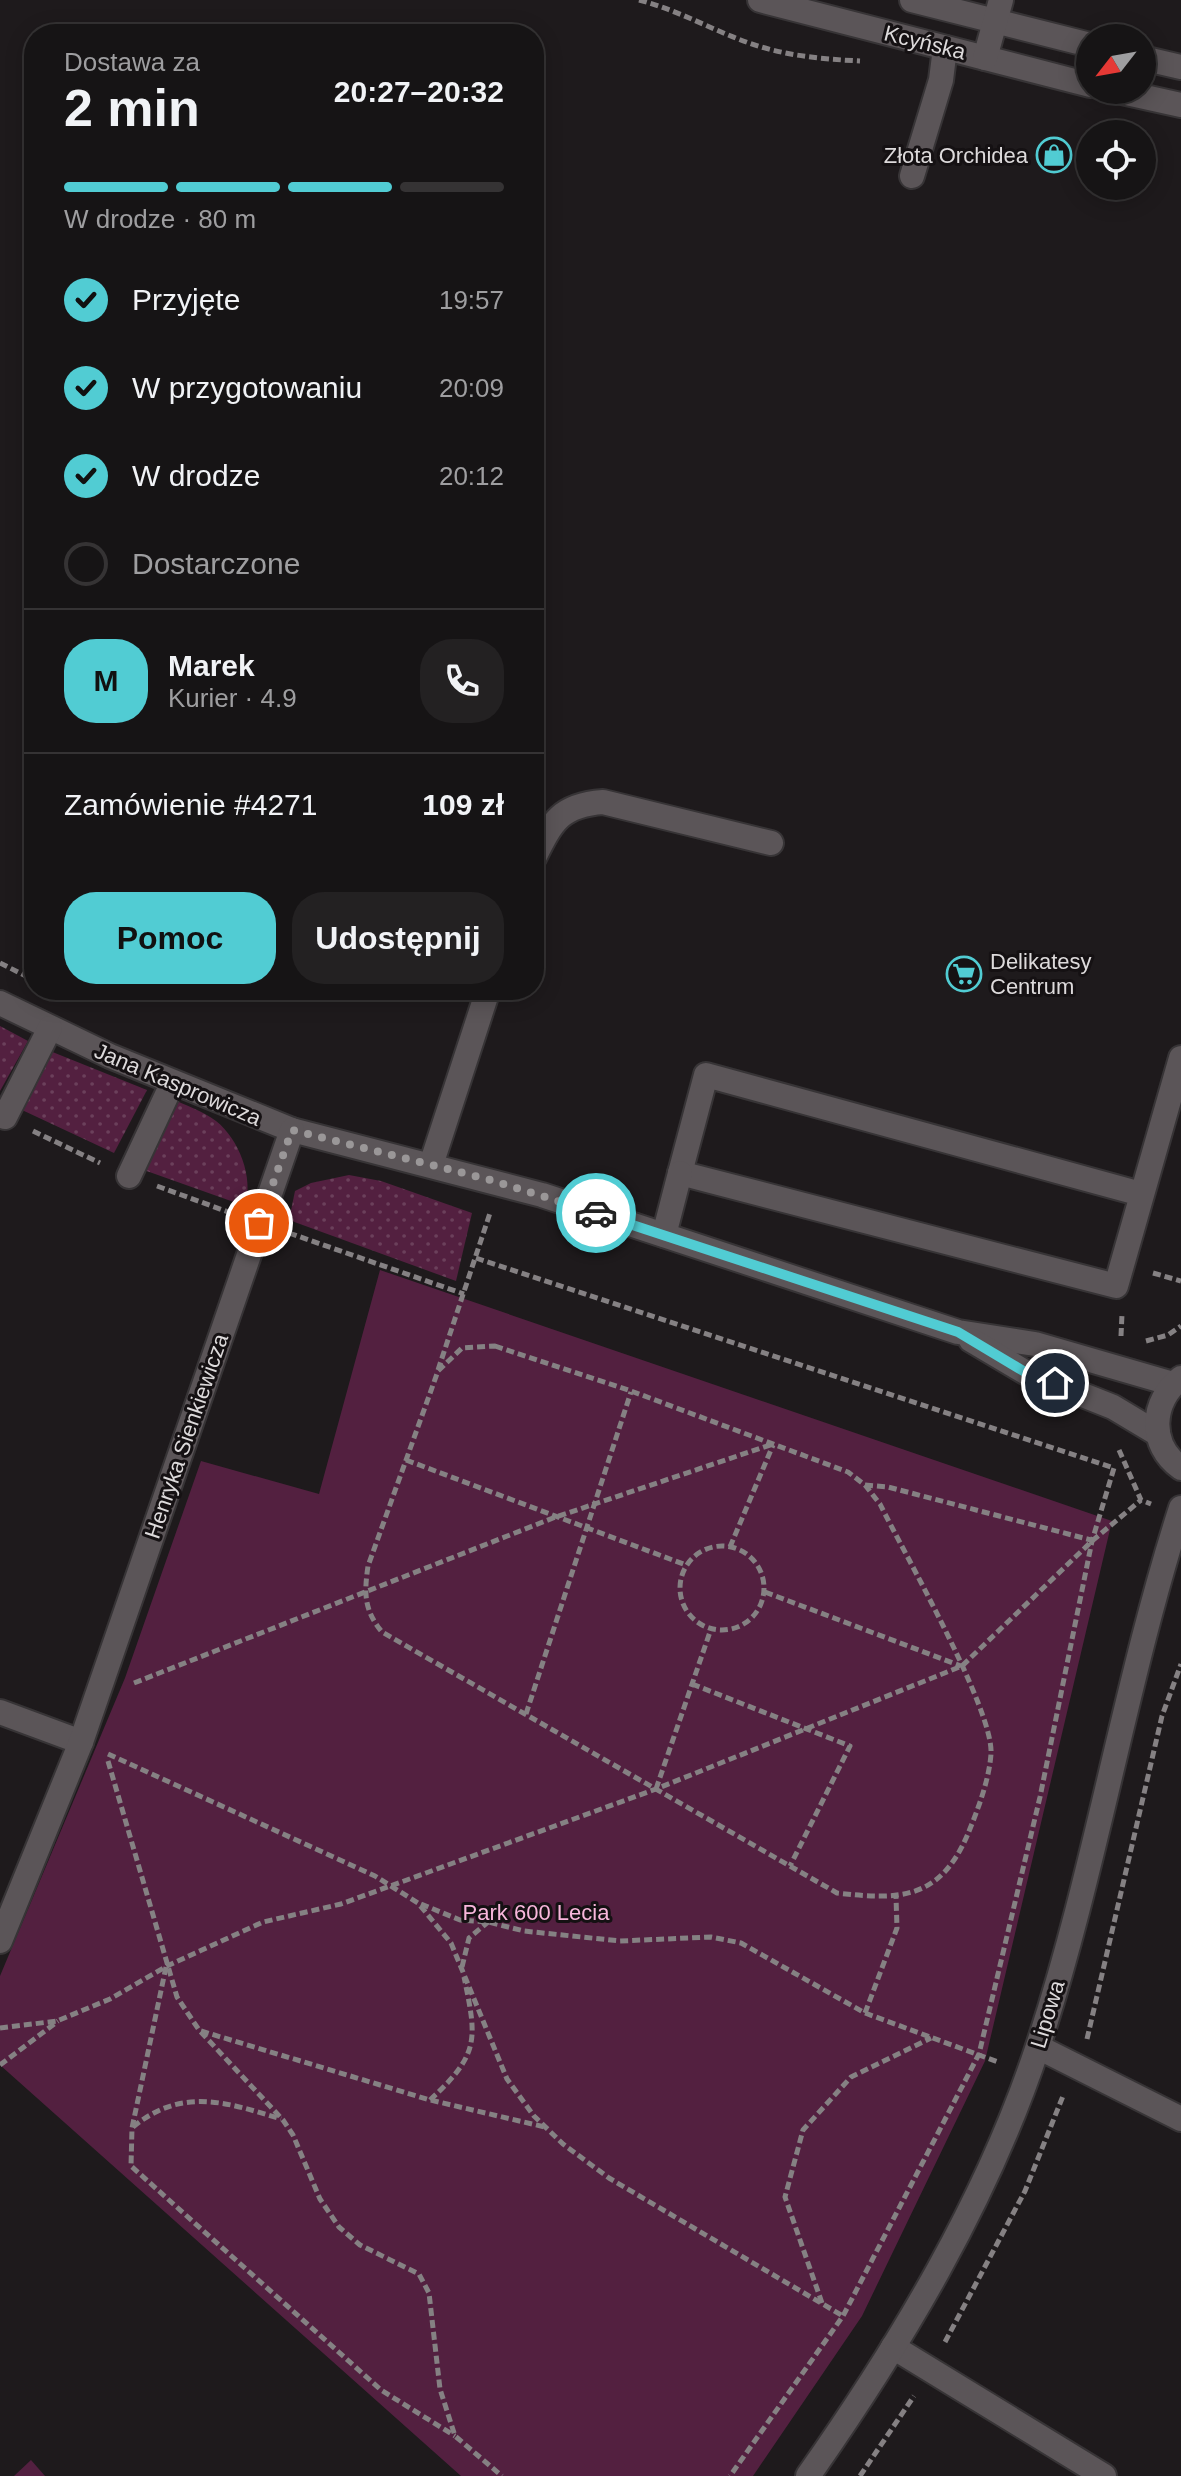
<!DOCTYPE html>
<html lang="pl">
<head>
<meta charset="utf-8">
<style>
  :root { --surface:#161415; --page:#232122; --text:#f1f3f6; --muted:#9e9ea0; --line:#353334; --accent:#51ccd3 }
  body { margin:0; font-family:Arial,sans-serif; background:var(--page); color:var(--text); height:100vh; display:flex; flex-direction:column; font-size:30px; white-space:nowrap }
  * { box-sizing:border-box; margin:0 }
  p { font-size:26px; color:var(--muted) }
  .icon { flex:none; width:44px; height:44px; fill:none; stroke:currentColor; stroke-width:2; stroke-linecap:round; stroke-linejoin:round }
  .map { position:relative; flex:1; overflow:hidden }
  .side { position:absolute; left:24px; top:24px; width:520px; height:976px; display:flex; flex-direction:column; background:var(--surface); border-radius:32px; box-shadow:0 4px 20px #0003,0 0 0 2px var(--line) }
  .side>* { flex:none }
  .needle { width:52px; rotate:239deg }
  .fabs { position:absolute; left:1076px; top:24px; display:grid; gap:16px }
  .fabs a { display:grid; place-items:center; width:80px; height:80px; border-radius:50%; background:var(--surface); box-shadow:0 4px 20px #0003,0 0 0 2px var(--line); font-size:40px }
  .pin { position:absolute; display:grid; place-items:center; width:68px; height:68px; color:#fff; margin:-34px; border:4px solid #fff; border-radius:50%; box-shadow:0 2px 8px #0007 }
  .courier { position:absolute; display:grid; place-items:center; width:80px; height:80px; margin:-40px; border:6px solid #51ccd3; border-radius:50%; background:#fff; color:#222; box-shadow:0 2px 10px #0007 }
  .head em { font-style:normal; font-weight:800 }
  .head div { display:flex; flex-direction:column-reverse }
  .head { display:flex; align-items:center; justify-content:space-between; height:136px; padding:0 40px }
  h1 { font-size:52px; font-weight:800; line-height:60px }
  .bar { display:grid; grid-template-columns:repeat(4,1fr); gap:12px 8px; align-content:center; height:96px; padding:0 40px }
  .bar i { height:10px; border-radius:6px; background:var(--line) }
  .bar .active { background:var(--accent) }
  .bar p { grid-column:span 4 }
  .line { display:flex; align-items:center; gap:20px; padding:0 40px; border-top:2px solid var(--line) }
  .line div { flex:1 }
  .round { display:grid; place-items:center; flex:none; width:84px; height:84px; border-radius:32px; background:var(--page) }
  ol { padding:0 40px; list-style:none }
  li { display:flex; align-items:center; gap:24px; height:88px }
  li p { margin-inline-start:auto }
  li .icon { padding:8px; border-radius:50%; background:var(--accent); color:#111; stroke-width:4 }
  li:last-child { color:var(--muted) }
  li i { width:44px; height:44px; border:4px solid var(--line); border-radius:50% }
  .action { display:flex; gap:16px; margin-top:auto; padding:16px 40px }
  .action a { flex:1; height:92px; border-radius:32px; background:var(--accent); color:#111; font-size:32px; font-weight:800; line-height:92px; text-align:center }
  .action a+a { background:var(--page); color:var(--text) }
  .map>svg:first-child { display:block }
</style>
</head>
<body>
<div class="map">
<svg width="1181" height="2476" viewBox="0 0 1181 2476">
  <defs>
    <pattern id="grass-dots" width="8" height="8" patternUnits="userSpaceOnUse" patternTransform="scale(2)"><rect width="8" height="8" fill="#532040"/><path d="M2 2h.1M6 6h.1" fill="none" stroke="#6b405b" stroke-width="1.8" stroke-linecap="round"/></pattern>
  </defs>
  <rect width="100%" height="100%" fill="#1e1a1c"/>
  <g fill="url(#grass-dots)">
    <polygon points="0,1026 28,1041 0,1091"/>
    <polygon points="50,1051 147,1090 114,1153 22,1110"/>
    <path d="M170,1098C185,1105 203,1111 216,1121C239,1139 254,1178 245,1206L141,1169Z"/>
    <polygon points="349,1175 381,1181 472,1213 456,1281 289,1220 295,1191 311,1183"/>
  </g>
  <g fill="#532040">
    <polygon points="380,1270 1112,1521 985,2061 862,2316 753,2476 461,2476 0,2065 0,1976 125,1678 201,1461 319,1494"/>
    <polygon points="31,2460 45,2476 14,2476"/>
  </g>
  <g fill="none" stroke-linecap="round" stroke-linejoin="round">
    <g stroke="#373436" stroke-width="28">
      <g id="minor">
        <polyline points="760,0 1090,85"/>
        <polyline points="912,0 1090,45"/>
        <polyline points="985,58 1001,0"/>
        <polyline points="1142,58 1181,67"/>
        <polyline points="1113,90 1181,105"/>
        <polyline points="912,176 941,80 945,48"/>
        <path d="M534,858C552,821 561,805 603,802L771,843"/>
        <polyline points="0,1003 110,1056 292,1130 542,1195 958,1332 1035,1344 1173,1384"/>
        <polyline points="5,1117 50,1028"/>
        <polyline points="431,1165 488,990"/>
        <polyline points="129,1176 172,1084"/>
        <polyline points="1141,1194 706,1075 680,1173 1116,1286 1181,1058"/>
        <polyline points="664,1235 680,1173"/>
        <polyline points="971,1340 1025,1372 1113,1407 1158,1434"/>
        <path d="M1181,1378C1151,1401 1148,1445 1181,1468"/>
        <polyline points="0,1712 81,1742"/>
        <polyline points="0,1941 81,1742 292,1130"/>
        <polyline points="1038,2047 1181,2119"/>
        <polyline points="893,2347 1104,2476"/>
        <path d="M808,2476C900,2345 988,2199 1038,2046C1096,1870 1124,1685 1181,1508"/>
      </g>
    </g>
    <g stroke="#858183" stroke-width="5" stroke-dasharray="8 4" stroke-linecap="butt">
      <path d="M639,0C678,10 712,30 749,43C786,56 821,59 860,61"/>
      <polyline points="0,963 26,976"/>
      <polyline points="33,1131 100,1163"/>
      <polyline points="157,1186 231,1213"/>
      <polyline points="289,1233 464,1294"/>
      <polyline points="476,1258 1114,1468 1092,1541 1040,1797 979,2054 843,2316 730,2476"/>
      <polyline points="1153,1273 1181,1281"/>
      <polyline points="1121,1336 1122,1314"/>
      <polyline points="1146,1341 1168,1335 1181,1326"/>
      <path d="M495,1346L631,1391L848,1472L865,1485L880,1504C903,1551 994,1710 991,1754C989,1781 977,1812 967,1836C939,1900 899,1900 837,1893L382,1632C364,1610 364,1594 368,1566L438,1371L462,1348Z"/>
      <polyline points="438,1370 490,1213"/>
      <polyline points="1119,1450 1141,1500 1151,1504"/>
      <polyline points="406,1460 686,1565"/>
      <polyline points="865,1485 888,1487 1091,1540"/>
      <circle cx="722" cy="1588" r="42"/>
      <polyline points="730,1547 773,1445"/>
      <polyline points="765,1592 961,1666"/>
      <polyline points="134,1683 553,1518 773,1444"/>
      <polyline points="692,1684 850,1746 790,1866"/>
      <polyline points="526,1714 631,1392"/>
      <polyline points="108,1754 375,1876 418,1903 451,1943 507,2079 534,2116 563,2144 609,2178 843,2316"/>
      <polyline points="108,1761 177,1997 199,2030 283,2120 293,2135 320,2199 339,2227 360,2245 419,2274 429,2293 440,2389 455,2436 502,2476"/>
      <polyline points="656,1789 711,1629"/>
      <polyline points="421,1904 460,1920 488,1922 524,1931 620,1941 711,1937 741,1943 865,2013 998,2062"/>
      <polyline points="166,1967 132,2128 131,2166 381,2390 455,2436"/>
      <polyline points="462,1967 469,1938 488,1922"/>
      <polyline points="865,2013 897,1928 896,1897"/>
      <polyline points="0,2028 57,2021 110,1999 167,1966 263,1922 341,1904 656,1789 962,1666 1092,1541 1141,1500"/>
      <polyline points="201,2031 430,2100 545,2127"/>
      <polyline points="1087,2039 1162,1716 1181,1664"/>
      <polyline points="0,2065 58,2021"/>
      <path d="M430,2100C480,2054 477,2039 464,1977"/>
      <path d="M133,2127C182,2087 226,2102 281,2119"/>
      <polyline points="822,2303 785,2197 803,2130 851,2077 931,2038"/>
      <polyline points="945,2342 1025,2191 1063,2096"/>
      <polyline points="860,2476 914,2396"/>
    </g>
    <use href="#minor" stroke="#5b5558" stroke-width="24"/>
  </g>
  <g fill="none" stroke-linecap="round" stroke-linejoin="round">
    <polyline stroke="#9a9798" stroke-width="8" stroke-dasharray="0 14.4" points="259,1223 292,1130 491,1180 596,1213"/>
    <polyline stroke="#51ccd3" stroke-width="10" points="596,1213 958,1332 1025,1372 1055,1383"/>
  </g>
  <defs>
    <g id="shop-ring" transform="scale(1.8)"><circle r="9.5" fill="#151113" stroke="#51ccd3" stroke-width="1.5"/><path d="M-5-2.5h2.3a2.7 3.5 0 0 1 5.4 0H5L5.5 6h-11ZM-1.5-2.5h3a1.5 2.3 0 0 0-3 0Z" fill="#51ccd3"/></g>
    <g id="supermarket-ring" transform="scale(1.8)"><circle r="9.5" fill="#151113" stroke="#51ccd3" stroke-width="1.5"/><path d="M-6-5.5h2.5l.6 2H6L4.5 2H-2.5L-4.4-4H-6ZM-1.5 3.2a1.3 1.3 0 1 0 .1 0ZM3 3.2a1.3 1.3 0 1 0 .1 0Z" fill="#51ccd3"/></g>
  </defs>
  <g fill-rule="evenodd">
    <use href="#shop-ring" x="1054" y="155"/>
    <use href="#supermarket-ring" x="964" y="974"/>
  </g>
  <g text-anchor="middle" stroke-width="6" stroke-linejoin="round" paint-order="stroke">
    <g font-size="22" fill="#dddadb" stroke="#151113">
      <text transform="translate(925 42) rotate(14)" y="8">Kcyńska</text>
      <text transform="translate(178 1084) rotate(23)" y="8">Jana Kasprowicza</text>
      <text transform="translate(186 1436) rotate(-71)" y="8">Henryka Sienkiewicza</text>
      <text transform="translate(1047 2014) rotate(-73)" y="8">Lipowa</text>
    </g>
    <g font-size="22" fill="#dddadb" stroke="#151113" text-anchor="end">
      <text x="1028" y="163">Złota Orchidea</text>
      <text x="990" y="969" text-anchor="start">Delikatesy<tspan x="990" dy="25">Centrum</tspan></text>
    </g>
    <g font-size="22" fill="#f9b7dc" stroke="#151113">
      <text x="536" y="1920">Park 600 Lecia</text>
    </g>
  </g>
</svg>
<div class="fabs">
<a><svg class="needle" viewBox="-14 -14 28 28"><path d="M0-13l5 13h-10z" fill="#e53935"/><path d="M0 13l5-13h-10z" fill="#9e9ea0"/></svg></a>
<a><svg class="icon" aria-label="locate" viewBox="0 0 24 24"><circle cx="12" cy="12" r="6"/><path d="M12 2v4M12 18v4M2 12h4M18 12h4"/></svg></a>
</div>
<div class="pin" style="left:259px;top:1223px;background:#ea580c"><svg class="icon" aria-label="bag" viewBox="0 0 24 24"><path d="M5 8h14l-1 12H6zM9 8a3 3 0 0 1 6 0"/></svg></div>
<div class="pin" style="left:1055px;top:1383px;background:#1f2937"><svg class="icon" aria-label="home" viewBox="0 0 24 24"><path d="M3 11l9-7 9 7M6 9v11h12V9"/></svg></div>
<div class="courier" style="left:596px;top:1213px"><svg class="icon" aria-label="car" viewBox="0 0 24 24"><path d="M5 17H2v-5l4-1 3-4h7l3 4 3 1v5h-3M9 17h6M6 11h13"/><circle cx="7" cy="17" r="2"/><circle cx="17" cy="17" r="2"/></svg></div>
<section class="side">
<div class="head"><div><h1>2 min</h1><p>Dostawa za</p></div><em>20:27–20:32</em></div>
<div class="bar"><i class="active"></i><i class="active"></i><i class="active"></i><i></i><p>W drodze · 80 m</p></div>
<ol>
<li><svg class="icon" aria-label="check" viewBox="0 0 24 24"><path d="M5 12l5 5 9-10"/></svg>Przyjęte<p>19:57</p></li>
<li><svg class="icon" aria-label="check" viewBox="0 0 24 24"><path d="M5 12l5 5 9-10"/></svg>W przygotowaniu<p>20:09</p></li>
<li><svg class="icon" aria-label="check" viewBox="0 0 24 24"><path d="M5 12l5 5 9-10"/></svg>W drodze<p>20:12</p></li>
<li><i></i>Dostarczone</li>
</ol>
<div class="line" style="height:144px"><b class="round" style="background:var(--accent);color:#111">M</b><div><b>Marek</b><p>Kurier · 4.9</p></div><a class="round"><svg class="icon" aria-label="phone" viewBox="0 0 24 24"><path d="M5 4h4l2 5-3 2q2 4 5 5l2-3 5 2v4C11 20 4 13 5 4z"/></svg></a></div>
<div class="line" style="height:104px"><div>Zamówienie #4271</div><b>109 zł</b></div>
<div class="action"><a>Pomoc</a><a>Udostępnij</a></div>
</section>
</div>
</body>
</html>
